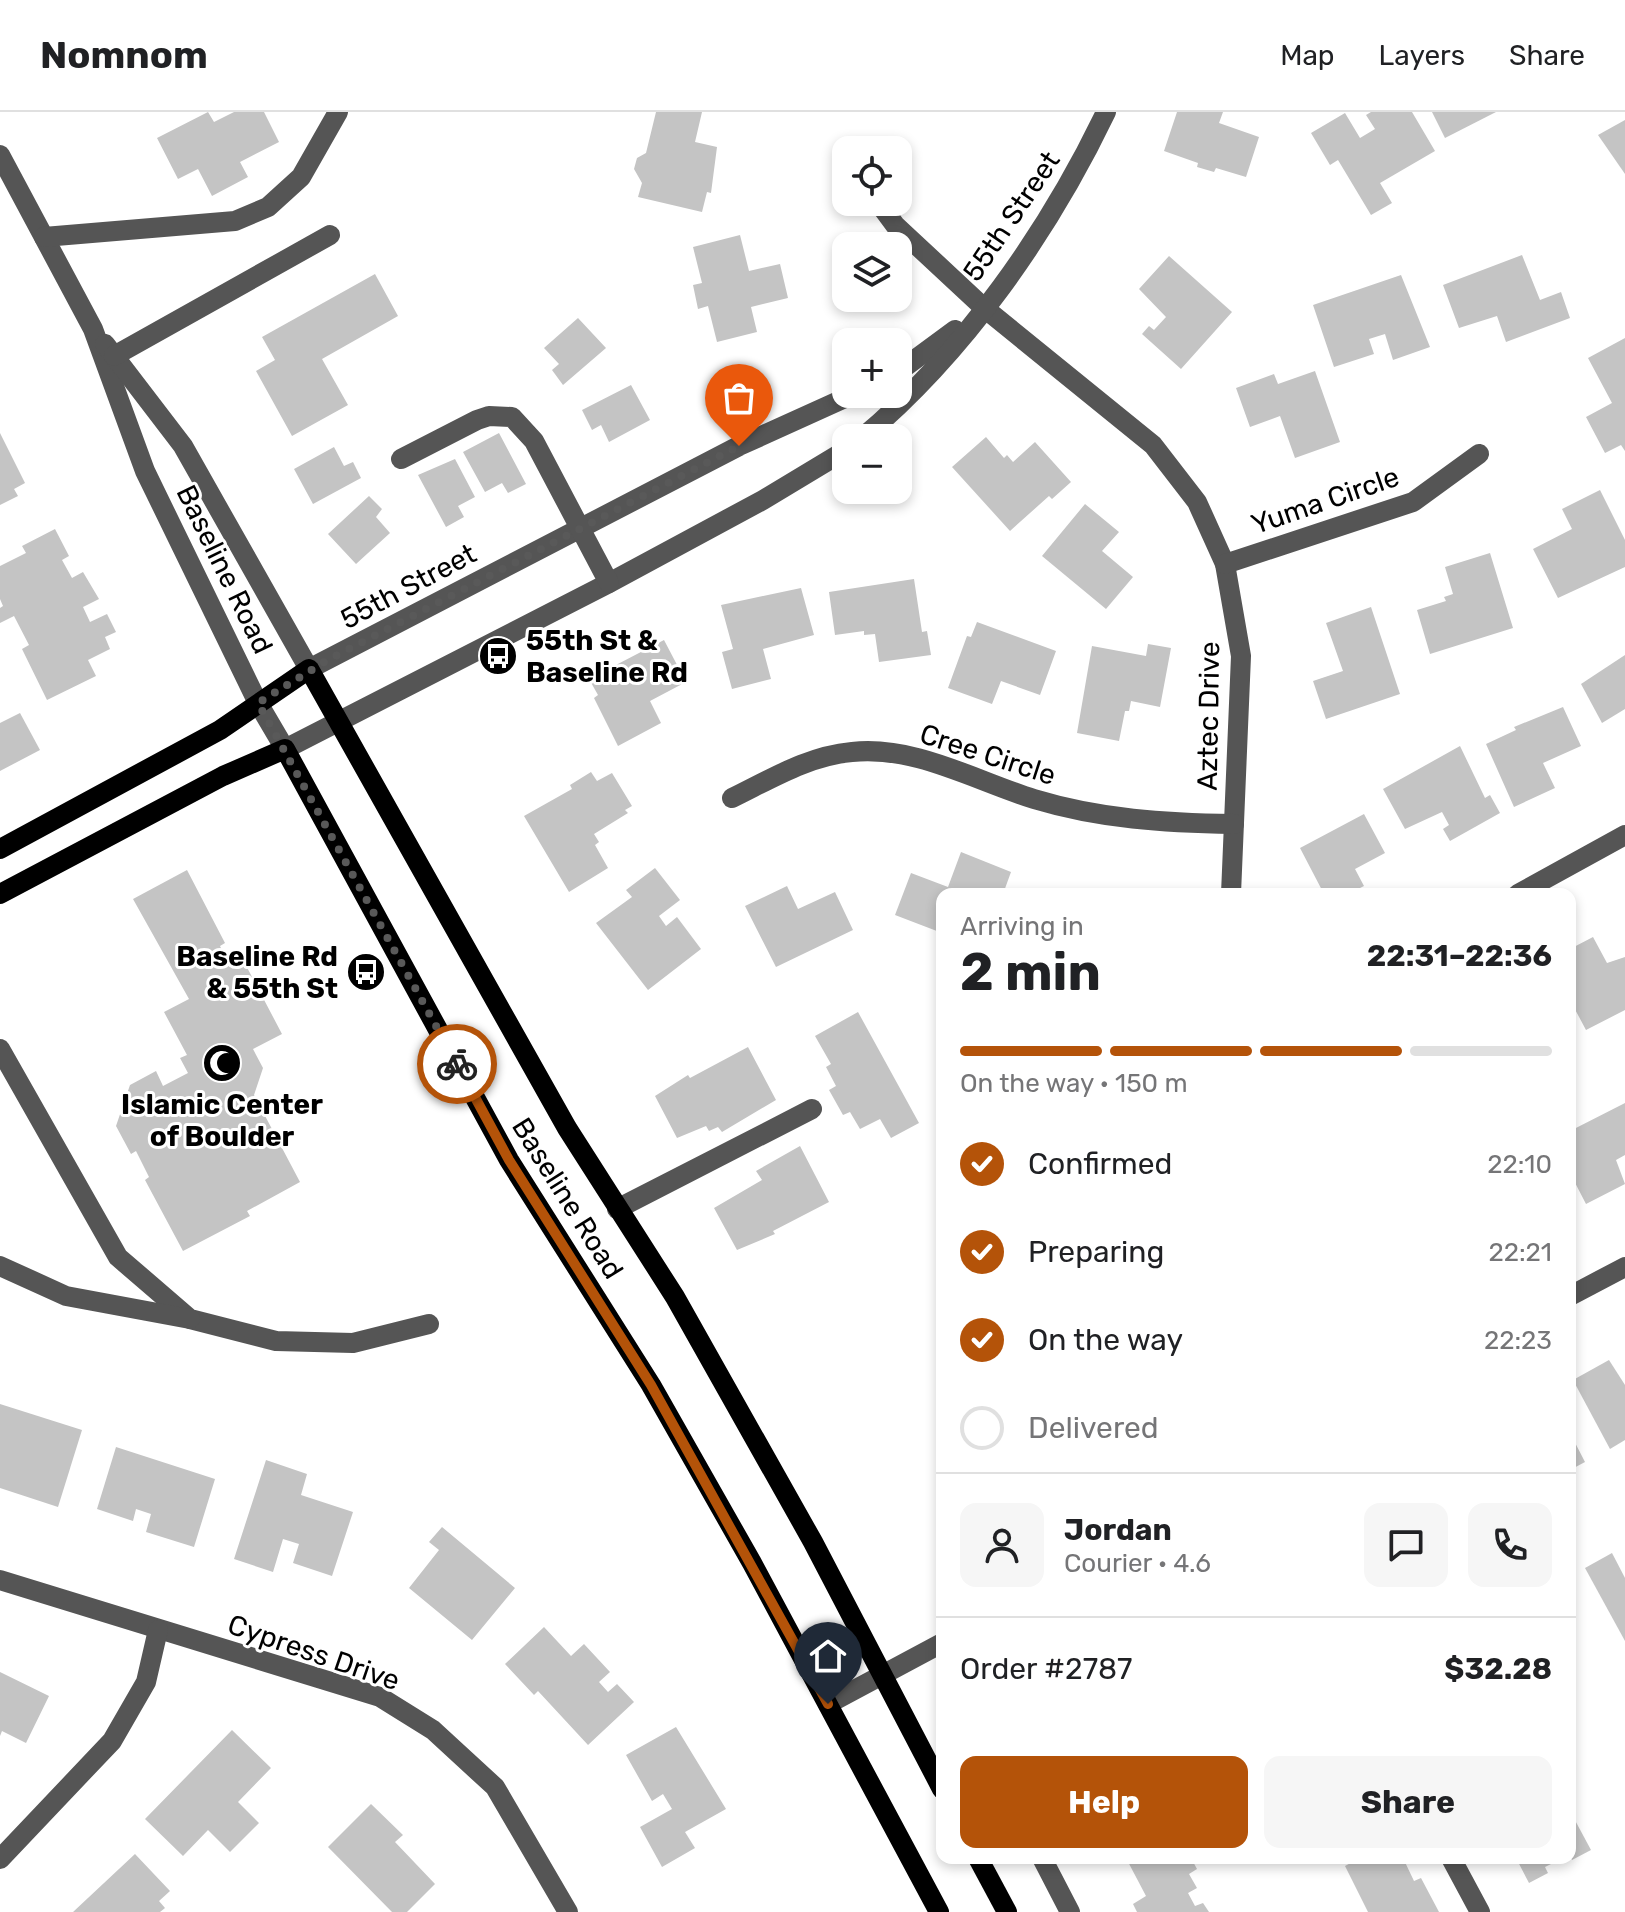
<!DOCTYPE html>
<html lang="en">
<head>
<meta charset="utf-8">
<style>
  :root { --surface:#fff; --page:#f6f6f6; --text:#202124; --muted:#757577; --line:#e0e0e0; --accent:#b45309 }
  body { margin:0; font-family:Rubik,sans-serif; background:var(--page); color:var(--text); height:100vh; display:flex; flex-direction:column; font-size:30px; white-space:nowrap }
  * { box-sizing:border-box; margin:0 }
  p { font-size:26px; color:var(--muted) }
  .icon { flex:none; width:44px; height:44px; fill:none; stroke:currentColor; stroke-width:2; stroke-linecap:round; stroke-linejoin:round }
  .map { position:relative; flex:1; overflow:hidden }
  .panel { position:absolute; left:936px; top:776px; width:640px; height:976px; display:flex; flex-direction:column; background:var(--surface); border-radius:16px; box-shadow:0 4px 12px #0003 }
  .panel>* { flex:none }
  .fabs { position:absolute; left:832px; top:24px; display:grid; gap:16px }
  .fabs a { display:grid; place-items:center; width:80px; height:80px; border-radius:16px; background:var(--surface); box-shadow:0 4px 12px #0003; font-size:40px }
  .pin { position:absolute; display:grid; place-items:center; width:68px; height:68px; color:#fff; margin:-82px -34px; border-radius:50% 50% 50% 0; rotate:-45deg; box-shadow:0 0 8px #0007 }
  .pin .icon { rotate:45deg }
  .courier { position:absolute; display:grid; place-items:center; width:80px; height:80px; margin:-40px; border:6px solid #b45309; border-radius:50%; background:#fff; color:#222; box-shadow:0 2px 10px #0007 }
  .overview em { font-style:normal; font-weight:700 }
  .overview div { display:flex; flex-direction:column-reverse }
  .overview { display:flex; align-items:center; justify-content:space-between; height:136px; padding:0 24px }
  h1 { font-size:52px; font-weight:700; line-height:60px }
  .bar { display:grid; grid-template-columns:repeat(4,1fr); gap:12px 8px; align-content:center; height:96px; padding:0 24px }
  .bar i { height:10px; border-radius:6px; background:var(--line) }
  .bar .active { background:var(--accent) }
  .bar p { grid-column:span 4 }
  .line { display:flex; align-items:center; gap:20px; padding:0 24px; border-top:2px solid var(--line) }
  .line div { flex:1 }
  .round { display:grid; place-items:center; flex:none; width:84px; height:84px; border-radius:16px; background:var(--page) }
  ol { padding:0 24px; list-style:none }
  li { display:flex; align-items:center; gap:24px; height:88px }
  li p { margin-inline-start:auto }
  li .icon { padding:8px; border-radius:50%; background:var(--accent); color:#fff; stroke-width:4 }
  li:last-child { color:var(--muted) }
  li i { width:44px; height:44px; border:4px solid var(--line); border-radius:50% }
  .action { display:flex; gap:16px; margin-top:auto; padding:16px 24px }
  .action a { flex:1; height:92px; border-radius:16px; background:var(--accent); color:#fff; font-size:32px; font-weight:700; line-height:92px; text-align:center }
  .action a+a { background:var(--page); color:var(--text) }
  header { display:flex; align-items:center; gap:48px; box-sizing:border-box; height:112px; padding:0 40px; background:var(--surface); border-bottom:2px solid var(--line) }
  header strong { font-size:38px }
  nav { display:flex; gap:44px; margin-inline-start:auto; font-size:28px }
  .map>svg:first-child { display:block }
</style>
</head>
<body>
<header>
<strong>Nomnom</strong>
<nav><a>Map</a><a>Layers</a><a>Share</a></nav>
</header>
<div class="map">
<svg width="1625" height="1800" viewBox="0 0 1625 1800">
  <rect width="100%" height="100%" fill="#fff"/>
  <g fill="#c4c4c4">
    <polygon points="208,0 214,10 234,0 264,0 279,30 240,50 248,65 212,84 198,57 178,67 157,26"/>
    <polygon points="656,0 702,0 695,30 717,35 711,81 707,80 702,100 638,85 642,71 634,57 637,46 646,41"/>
    <polygon points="1177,0 1223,0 1219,11 1259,25 1246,65 1216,56 1214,60 1197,55 1198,51 1164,39"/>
    <polygon points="1371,0 1412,0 1435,39 1380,71 1392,91 1371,103 1338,48 1330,53 1311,21 1345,1 1360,26 1375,17 1366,3"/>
    <polygon points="1432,0 1496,0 1445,26"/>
    <polygon points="1625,8 1625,62 1598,23"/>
    <polygon points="740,123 749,159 780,152 788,186 751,195 757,220 717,230 708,194 698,197 693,173 702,171 693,135"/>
    <polygon points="1522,143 1540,188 1561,180 1570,206 1506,230 1497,204 1459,216 1443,173"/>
    <polygon points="1169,144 1232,200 1181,257 1142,222 1149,214 1154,218 1166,205 1139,177"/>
    <polygon points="375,162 398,204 322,247 348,293 292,324 256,259 275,248 262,225"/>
    <polygon points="1401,163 1430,235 1393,248 1385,222 1369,227 1374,242 1334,255 1313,193"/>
    <polygon points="578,206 606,236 563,273 552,258 559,252 544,236"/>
    <polygon points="1625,226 1625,339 1621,333 1605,341 1586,305 1612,291 1588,246"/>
    <polygon points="1315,259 1340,330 1295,346 1280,304 1250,315 1236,276 1274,262 1278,272"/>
    <polygon points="631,273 650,308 609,330 601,313 592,318 582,298"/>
    <polygon points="0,321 25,371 14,377 18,384 0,393"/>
    <polygon points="499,321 526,372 508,381 502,371 485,380 463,340"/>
    <polygon points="986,325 1004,346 1007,343 1013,350 1035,330 1071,370 1052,387 1049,384 1010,419 952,355"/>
    <polygon points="334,335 344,354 353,350 361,366 313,392 294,357"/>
    <polygon points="455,347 475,385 458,394 464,405 446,415 418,363"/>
    <polygon points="1600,378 1625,428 1625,455 1558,486 1533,437 1572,417 1562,397"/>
    <polygon points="369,384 382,397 376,405 390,421 356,452 328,422"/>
    <polygon points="1085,392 1119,420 1102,439 1133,465 1106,497 1042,444"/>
    <polygon points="55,417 69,444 62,448 72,466 83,460 99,487 83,495 90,510 107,502 116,520 105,525 110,537 88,548 96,564 47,588 22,537 29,533 14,504 0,511 0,496 3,494 0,487 0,454 26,441 22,434"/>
    <polygon points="1490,441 1513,516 1430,542 1417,498 1446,489 1444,485 1453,482 1445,455"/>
    <polygon points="914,467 922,520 927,519 931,543 879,550 875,522 864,523 864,519 835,523 829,480"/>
    <polygon points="801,476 814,523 763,537 771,567 732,577 722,540 733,537 721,493"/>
    <polygon points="1371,495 1400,582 1326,607 1313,569 1343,559 1326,511"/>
    <polygon points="977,510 1056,539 1040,583 1001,569 992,592 948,576 967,524 971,525"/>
    <polygon points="664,528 686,570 650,589 661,611 618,634 594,586 598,583 589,567"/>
    <polygon points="1148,532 1171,536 1160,595 1131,589 1129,599 1125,599 1119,629 1077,621 1092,534 1146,544"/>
    <polygon points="1625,543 1625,597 1602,611 1581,572"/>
    <polygon points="1563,595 1581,634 1543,651 1555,676 1514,695 1486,632 1516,618 1514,615"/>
    <polygon points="20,601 40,638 0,659 0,611"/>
    <polygon points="1460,634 1485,686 1490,683 1500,701 1450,729 1443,717 1449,713 1442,700 1405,717 1383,677"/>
    <polygon points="591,660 597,669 612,661 632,694 625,698 628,701 594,722 599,730 595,733 608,756 569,780 524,704 572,677 570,673"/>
    <polygon points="1364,702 1385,741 1355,757 1364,774 1348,782 1324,782 1300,736"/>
    <polygon points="961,740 1011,760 1003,782 942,782 942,821 895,803 911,761 948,775"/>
    <polygon points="655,756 680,788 659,804 666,814 677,805 701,837 648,878 596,811 632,785 626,778"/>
    <polygon points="187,758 225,831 220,834 228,851 241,844 282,922 253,937 263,956 254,983 300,1070 247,1099 250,1104 183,1139 145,1068 149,1065 136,1039 131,1042 116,1014 130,973 156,959 163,974 188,961 180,946 187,943 164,900 189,887 133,787"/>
    <polygon points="787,774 798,797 835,780 853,818 776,855 745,794"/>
    <polygon points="1593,825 1607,851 1625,845 1625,898 1586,918 1570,888 1570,837"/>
    <polygon points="858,900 919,1011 891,1026 880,1007 860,1017 850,1000 843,1003 829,978 836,974 826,955 831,952 815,924"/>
    <polygon points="748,935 776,988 722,1020 718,1015 709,1019 706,1014 677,1026 655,984 688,963 690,966"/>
    <polygon points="1625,991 1625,1043 1616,1048 1625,1072 1586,1092 1570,1061 1570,1019"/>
    <polygon points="800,1034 829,1090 773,1119 775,1122 737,1138 714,1096 762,1068 756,1059"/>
    <polygon points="1609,1248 1625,1273 1625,1328 1610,1337 1573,1268"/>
    <polygon points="0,1292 82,1318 58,1395 0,1376"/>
    <polygon points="1570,1321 1585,1350 1570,1358 1575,1369 1570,1371"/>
    <polygon points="116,1335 215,1367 194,1435 146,1420 151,1402 136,1397 133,1409 97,1397"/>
    <polygon points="266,1348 307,1362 301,1383 353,1400 332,1464 293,1451 299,1432 283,1427 273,1460 234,1447"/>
    <polygon points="442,1415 515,1476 472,1528 409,1476 439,1438 429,1430"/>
    <polygon points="1612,1441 1625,1466 1625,1529 1585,1456"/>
    <polygon points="544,1515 571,1544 584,1532 610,1560 599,1570 608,1580 617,1572 634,1590 588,1633 538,1579 534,1583 505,1552"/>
    <polygon points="0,1560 49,1584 26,1631 2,1619 0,1624"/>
    <polygon points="676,1615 726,1697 685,1720 695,1736 662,1755 640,1715 672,1697 663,1682 652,1689 626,1643"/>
    <polygon points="232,1618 271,1656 238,1690 259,1711 230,1740 208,1718 183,1744 145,1707"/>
    <polygon points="371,1692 403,1723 395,1730 435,1772 407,1800 392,1800 328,1735"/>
    <polygon points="1570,1699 1591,1738 1572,1748 1570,1743"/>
    <polygon points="135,1742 170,1779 159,1789 165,1796 160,1800 73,1800"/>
    <polygon points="1126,1746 1191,1746 1197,1757 1189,1762 1197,1776 1188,1781 1195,1794 1203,1791 1209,1800 1137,1800 1133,1792 1146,1784"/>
    <polygon points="1360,1746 1403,1746 1414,1769 1421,1766 1439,1800 1368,1800 1345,1754"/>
    <polygon points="1516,1746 1563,1746 1545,1755 1548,1761 1529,1771"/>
  </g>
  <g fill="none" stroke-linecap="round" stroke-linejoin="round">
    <g stroke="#555" stroke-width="20">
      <polyline points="0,43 93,217 145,359 258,591 285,637 609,471 763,388 846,338"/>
      <polyline points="878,90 895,113 983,195 1153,333 1197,390 1225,452 1241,544 1231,782"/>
      <polyline points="44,125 235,109 268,95 301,65 338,0"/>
      <polyline points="105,232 183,334 309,557 739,334 854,282"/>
      <polyline points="114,244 330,123"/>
      <polyline points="898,260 955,218"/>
      <path d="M862,326C964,241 1049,119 1106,0"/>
      <polyline points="401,347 477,308 489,304 512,305 534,329 609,471"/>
      <polyline points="1225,452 1413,390 1479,342"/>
      <path d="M732,686C771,667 808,644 852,640C914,633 976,669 1034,687C1100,707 1165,711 1234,712"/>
      <polyline points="1518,782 1625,723"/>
      <polyline points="0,937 118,1145 190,1207 276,1229 353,1231 429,1212"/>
      <polyline points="617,1097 812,997"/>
      <polyline points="0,1154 66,1184 190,1207"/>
      <polyline points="1570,1184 1625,1155"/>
      <polyline points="0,1468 380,1585 433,1618 495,1675 568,1800"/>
      <polyline points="828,1592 942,1531"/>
      <polyline points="1042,1746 1070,1800"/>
      <polyline points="1451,1746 1480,1800"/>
      <polyline points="0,1747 112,1629 146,1570 158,1518"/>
    </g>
    <g stroke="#000" stroke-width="20">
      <polyline points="0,737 220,618 309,557 567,1016 675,1185 813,1430 942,1677"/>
      <polyline points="0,782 223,664 285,637 509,1048 651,1273 752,1451 939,1800"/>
      <polyline points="978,1746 1007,1800"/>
    </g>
  </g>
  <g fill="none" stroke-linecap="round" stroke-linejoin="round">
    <polyline stroke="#595959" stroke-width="8" stroke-dasharray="0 14.4" points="457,952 258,591 326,549 739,334"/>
    <polyline stroke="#b45309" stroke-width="10" points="457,952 509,1048 651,1273 828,1592"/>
  </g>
  <defs>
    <g id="bus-disc" transform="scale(2)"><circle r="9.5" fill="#000" stroke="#fff"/><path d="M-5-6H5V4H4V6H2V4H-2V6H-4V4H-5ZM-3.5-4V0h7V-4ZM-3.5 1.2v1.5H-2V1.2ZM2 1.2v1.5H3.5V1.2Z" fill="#fff"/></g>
    <g id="mosque-disc" transform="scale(2)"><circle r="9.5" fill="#000" stroke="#fff"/><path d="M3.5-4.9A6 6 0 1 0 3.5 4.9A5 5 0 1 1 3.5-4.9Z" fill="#fff"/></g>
  </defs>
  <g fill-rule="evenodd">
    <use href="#bus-disc" x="498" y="544"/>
    <use href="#bus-disc" x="366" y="860"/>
    <use href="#mosque-disc" x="222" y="951"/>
  </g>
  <g text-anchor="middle" stroke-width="6" stroke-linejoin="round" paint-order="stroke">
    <g font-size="28" fill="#000" stroke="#fff">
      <text transform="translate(1011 104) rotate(-56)" y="10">55th Street</text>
      <text transform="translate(1325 388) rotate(-19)" y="10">Yuma Circle</text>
      <text transform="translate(225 457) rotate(64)" y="10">Baseline Road</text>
      <text transform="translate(408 474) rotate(-28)" y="10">55th Street</text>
      <text transform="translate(1208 604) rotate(-89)" y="10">Aztec Drive</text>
      <text transform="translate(988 642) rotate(18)" y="10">Cree Circle</text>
      <text transform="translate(568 1086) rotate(58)" y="10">Baseline Road</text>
      <text transform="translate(314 1540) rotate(19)" y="10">Cypress Drive</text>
    </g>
    <g font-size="28" font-weight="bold" fill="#000" stroke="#fff" text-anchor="start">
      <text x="526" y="538">55th St &amp;<tspan x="526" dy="32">Baseline Rd</tspan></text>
      <text x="338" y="854" text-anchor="end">Baseline Rd<tspan x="338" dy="32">&amp; 55th St</tspan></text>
      <text x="222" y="1002" text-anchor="middle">Islamic Center<tspan x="222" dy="32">of Boulder</tspan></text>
    </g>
  </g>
</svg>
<div class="fabs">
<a><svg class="icon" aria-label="locate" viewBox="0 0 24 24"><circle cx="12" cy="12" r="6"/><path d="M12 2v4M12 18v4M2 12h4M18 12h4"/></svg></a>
<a><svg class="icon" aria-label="layers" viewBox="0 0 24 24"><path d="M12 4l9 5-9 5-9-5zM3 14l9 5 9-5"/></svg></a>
<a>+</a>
<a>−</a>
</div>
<div class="pin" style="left:739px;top:334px;background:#ea580c"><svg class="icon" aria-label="bag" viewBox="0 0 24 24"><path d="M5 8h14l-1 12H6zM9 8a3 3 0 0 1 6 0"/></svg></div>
<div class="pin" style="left:828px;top:1592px;background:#1f2937"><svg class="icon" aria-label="home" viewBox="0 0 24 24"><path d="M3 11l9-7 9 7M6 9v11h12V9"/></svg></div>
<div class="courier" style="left:457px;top:952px"><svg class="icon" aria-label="bike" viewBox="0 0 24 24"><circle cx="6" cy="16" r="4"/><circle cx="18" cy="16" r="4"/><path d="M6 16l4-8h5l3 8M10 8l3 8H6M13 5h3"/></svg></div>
<section class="panel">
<div class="overview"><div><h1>2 min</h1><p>Arriving in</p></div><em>22:31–22:36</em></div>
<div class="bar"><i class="active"></i><i class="active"></i><i class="active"></i><i></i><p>On the way · 150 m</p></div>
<ol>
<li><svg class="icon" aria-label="check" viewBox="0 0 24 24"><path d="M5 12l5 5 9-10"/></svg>Confirmed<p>22:10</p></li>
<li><svg class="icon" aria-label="check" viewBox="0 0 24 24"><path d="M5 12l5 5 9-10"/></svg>Preparing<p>22:21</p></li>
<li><svg class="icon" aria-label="check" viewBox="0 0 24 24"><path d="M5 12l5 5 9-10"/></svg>On the way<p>22:23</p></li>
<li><i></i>Delivered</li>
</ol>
<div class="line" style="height:144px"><a class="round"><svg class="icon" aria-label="person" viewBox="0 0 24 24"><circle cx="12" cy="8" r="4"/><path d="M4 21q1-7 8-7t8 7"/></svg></a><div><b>Jordan</b><p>Courier · 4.6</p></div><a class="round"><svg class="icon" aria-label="chat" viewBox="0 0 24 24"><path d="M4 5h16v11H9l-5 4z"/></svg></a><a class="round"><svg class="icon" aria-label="phone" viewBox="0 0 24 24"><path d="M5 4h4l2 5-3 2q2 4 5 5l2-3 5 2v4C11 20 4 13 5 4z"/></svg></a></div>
<div class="line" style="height:104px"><div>Order #2787</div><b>$32.28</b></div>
<div class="action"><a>Help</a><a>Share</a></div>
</section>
</div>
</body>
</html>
